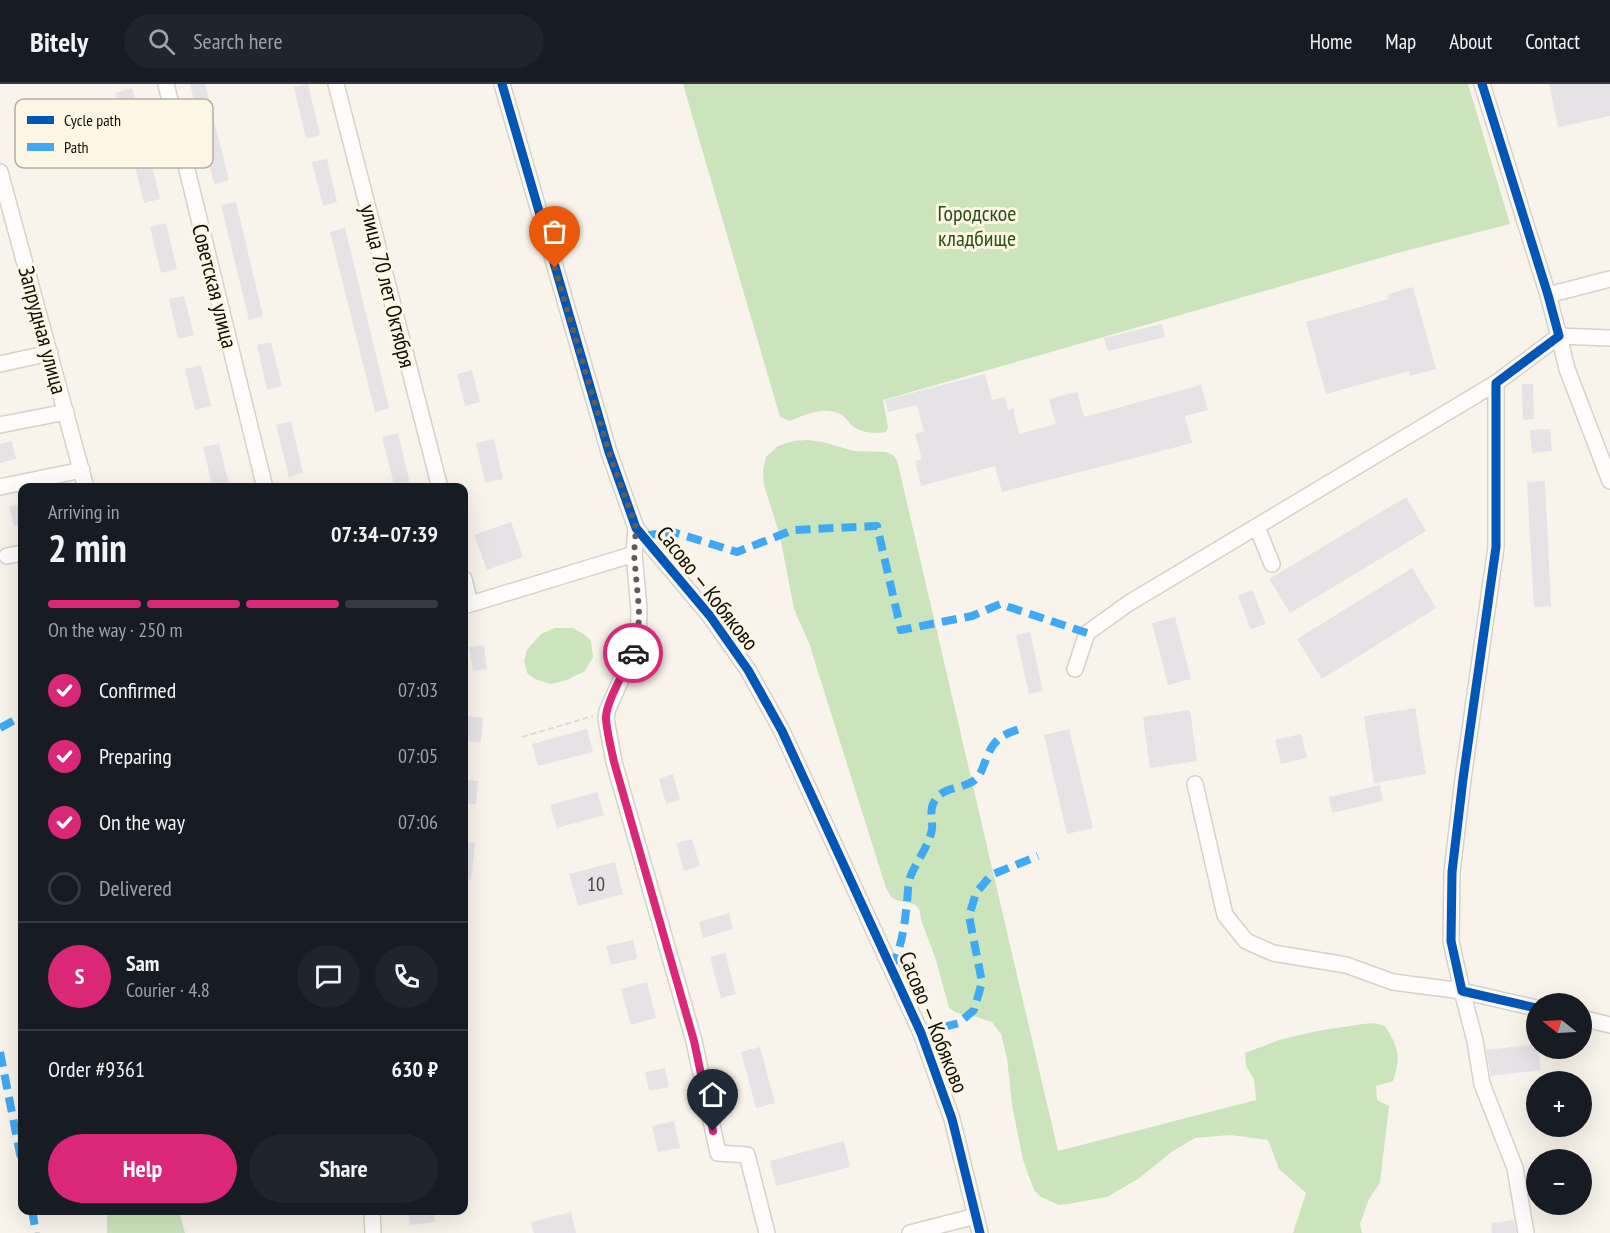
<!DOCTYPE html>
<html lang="en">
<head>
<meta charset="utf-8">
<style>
  :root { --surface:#171b24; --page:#20242c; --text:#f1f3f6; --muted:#9ea1a6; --line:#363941; --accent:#db2777 }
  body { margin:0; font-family:"PT Sans Narrow",sans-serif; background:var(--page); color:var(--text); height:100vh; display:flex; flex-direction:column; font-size:22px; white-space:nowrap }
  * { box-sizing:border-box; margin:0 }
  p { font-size:20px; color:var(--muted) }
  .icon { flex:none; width:33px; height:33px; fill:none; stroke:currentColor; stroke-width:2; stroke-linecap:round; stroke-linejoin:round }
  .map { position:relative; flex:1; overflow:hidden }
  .sheet { position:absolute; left:18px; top:399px; width:450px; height:732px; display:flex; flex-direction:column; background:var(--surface); border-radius:12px; box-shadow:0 6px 24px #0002 }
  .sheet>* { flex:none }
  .needle { width:39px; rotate:288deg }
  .tools { position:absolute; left:1526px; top:909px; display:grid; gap:12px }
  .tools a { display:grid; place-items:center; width:66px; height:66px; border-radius:50%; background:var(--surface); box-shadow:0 6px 24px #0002; font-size:30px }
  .pin { position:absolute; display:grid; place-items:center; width:51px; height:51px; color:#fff; margin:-62px -26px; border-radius:50% 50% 50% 0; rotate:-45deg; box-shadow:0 0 6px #0007 }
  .pin .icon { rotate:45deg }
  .courier { position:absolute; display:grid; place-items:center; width:60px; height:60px; margin:-30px; border:4px solid #db2777; border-radius:50%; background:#fff; color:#222; box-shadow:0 2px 8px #0007 }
  .summary em { font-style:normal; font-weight:700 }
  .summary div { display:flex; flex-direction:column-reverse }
  .summary { display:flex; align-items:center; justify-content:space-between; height:102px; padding:0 30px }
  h1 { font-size:39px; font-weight:700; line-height:45px }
  .bar { display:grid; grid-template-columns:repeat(4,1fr); gap:9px 6px; align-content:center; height:72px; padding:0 30px }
  .bar i { height:8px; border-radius:4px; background:var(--line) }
  .bar .current { background:var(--accent) }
  .bar p { grid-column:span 4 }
  .line { display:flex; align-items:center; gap:15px; padding:0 30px; border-top:2px solid var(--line) }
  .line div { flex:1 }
  .round { display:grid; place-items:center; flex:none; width:63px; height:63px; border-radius:32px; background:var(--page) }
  ol { padding:0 30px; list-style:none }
  li { display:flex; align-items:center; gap:18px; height:66px }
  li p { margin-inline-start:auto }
  li .icon { padding:6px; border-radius:50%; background:var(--accent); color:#fff; stroke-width:4 }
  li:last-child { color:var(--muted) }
  li i { width:33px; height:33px; border:3px solid var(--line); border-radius:50% }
  .button { display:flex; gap:12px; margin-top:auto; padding:12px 30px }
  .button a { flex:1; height:69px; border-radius:36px; background:var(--accent); color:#fff; font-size:24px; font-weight:700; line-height:69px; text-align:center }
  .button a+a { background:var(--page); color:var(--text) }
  header { display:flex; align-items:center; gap:36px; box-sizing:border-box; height:84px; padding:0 30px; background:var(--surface); border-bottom:2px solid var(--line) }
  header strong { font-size:28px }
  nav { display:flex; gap:33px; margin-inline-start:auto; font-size:21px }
  .search { width:420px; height:54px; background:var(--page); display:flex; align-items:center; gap:15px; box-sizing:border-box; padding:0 21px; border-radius:33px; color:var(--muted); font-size:22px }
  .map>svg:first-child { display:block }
</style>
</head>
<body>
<header>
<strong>Bitely</strong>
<div class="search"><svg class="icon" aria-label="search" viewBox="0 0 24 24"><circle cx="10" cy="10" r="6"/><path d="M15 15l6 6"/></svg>Search here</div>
<nav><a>Home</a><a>Map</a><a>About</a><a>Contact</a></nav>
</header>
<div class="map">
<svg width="1610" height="1149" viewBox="0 0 1610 1149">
  <rect width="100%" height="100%" fill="#f8f4eb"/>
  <g fill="#cbe4bc">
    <path d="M683,0H1468L1510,140L1401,168L883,316L888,343L886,348C876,350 863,349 854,343C849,339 846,333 840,330C824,322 805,330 790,337L780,333Z"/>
    <path d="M807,356L823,358L854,367L885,368L893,371L897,376L1058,1067L1256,1016L1254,995L1246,982L1245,969L1279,956L1317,947L1363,940L1374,939L1385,942C1399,964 1401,972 1393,997L1376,1002L1377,1016L1389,1022L1380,1099L1369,1115L1360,1140L1362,1149H1293L1306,1109L1279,1085L1268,1056L1230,1051L1195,1054L1173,1067L1138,1095L1107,1113L1068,1120L1059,1121L1041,1113L1034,1106L1023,1076L1012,1021L1007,974L1001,950L992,938L977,933L957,929L949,924L935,873L921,836L920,827L916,821L907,818L899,817L892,814L886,804L809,559L794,525L780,452L764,401L763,386L766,373L778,362L793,357Z"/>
    <polygon points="555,544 573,544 585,551 591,557 593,573 585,587 567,596 551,600 535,595 527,589 524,577 527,566 541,550"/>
    <polygon points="107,1127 179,1127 185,1149 107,1149"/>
  </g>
  <g fill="#e5e3e6">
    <polygon points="190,0 205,0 229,96 214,100"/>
    <polygon points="308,0 320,51 306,55 294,3"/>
    <polygon points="1549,0 1610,0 1610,32 1558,43"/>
    <polygon points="132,4 140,36 123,40 115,9"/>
    <polygon points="149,70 160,115 144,119 133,74"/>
    <polygon points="327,75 337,118 323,122 312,78"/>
    <polygon points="236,118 263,232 249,236 221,121"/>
    <polygon points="166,139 177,185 161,189 150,143"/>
    <polygon points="345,144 389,324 375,328 330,148"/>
    <polygon points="1413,203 1436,285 1410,292 1409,287 1326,310 1306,238 1389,215 1388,210"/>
    <polygon points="184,212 194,251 178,255 169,215"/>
    <polygon points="1162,240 1165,253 1108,267 1104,254"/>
    <polygon points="271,258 282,302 267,306 257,261"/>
    <polygon points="201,281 211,322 195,326 185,285"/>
    <polygon points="472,286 480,318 465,322 457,290"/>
    <polygon points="985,290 992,316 1005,313 1008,326 1013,324 1019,350 1056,340 1049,315 1077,308 1084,333 1201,301 1208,326 1185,332 1192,359 1002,408 995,382 921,402 915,377 922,375 915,350 924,347 917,321 888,328 885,316"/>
    <polygon points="1522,300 1533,300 1534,335 1523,336"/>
    <polygon points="291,337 303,389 289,393 276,341"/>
    <polygon points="1550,345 1552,367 1532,369 1530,346"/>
    <polygon points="398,349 411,404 395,404 382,353"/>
    <polygon points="494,355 503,395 485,399 476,359"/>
    <polygon points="12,357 16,375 0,379 0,360"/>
    <polygon points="219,360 229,400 213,404 203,363"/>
    <polygon points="1545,397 1551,522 1534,523 1527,398"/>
    <polygon points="1406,413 1426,447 1290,529 1269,495"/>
    <polygon points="22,420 22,440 14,442 9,423"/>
    <polygon points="511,438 523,473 487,486 474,451"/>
    <polygon points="1412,484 1436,524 1322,595 1297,555"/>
    <polygon points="1252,506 1266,540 1251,545 1238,512"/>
    <polygon points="1175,533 1191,595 1168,601 1152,539"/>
    <polygon points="1030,548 1043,607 1029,610 1016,551"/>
    <polygon points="484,561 487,585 473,587 469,563"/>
    <polygon points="1415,624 1426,690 1374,699 1364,632"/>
    <polygon points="1190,626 1197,677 1150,684 1143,633"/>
    <polygon points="468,632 483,634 481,658 466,657"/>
    <polygon points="587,645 593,668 538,682 532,660"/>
    <polygon points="1069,645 1093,744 1067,750 1044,651"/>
    <polygon points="1301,650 1307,674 1281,680 1275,656"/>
    <polygon points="673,690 680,716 666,720 659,695"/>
    <polygon points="464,696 478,697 476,720 464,719"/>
    <polygon points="1380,701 1383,717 1332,729 1329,713"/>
    <polygon points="597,708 604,731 557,744 550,721"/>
    <polygon points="692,755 700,782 684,787 676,759"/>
    <polygon points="464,758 475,759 471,796 464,795"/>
    <polygon points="615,778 623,810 578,822 569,790"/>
    <polygon points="729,829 733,845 703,854 699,838"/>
    <polygon points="633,856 637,873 636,875 611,881 606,862"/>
    <polygon points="725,869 736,910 721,914 710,873"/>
    <polygon points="647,898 656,934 631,941 621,905"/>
    <polygon points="1536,960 1536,964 1538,964 1541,986 1491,992 1486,966"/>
    <polygon points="760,963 775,1019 756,1024 741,968"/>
    <polygon points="665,984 669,1003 649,1007 645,988"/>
    <polygon points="674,1037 680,1064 658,1068 652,1042"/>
    <polygon points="844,1057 850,1083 776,1102 770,1077"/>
    <polygon points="408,1126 434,1126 435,1138 410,1141"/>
    <polygon points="571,1128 576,1149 534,1149 531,1138"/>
    <polygon points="1514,1136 1516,1149 1492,1149 1491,1139"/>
  </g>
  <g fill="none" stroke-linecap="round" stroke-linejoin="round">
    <g stroke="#d5d2ca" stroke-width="18">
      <g id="minor">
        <polyline points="166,0 265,404"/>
        <polyline points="336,0 440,404"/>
        <polyline points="502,0 609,368 636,444 710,532 748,586 782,647 921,949 952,1035 980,1149"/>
        <polyline points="1482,0 1548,211 1559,252 1496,299 1496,463 1463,695 1452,788 1451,857 1462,907 1536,924"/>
        <polyline points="0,88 86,404"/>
        <polyline points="1548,211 1610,195"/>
        <polyline points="1610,254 1559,252 1567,285 1610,397"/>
        <polyline points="0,280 50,269"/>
        <polyline points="0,341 66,328"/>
        <polyline points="0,403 82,386"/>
        <polyline points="1257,443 1272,480"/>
        <polyline points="636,444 634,470 639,525 638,558 607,627 606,635 614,678 694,957 718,1069 747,1071 767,1149"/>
        <polyline points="7,472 22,469"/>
        <polyline points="464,495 470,519"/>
        <polyline points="464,522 634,470"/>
        <polyline points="1075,585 1087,549 1129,519 1496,299"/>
        <polyline points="1195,700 1225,831 1246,857 1273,869 1346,881 1393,898 1462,907 1475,957 1482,1000 1515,1084 1526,1149"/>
        <polyline points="1581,934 1610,941"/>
        <polyline points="372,1126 373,1149"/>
        <polyline points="910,1149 976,1132"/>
      </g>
    </g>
    <polyline stroke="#dbdad7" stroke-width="2" stroke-dasharray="6 3" stroke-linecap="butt" points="522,653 593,632"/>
    <use href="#minor" stroke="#fefdfc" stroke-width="15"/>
    <g stroke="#3fa9f5" stroke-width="8" stroke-dasharray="15 8" stroke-linecap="butt">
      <polyline points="642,452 673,448 737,468 793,446 877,442 901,546 972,532 1000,520 1087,549"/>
      <polyline points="0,644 22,632"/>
      <path d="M891,884C900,868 904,846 906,827C908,815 907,802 911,791C917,777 930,759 932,745C933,735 929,726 934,718C943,701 965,706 977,694C981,690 983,683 985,678C993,655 1001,651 1023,644"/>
      <polyline points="921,949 959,939 974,926 982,898 969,832 976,809 991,791 1038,772"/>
      <polyline points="0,968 22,1080"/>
      <polyline points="32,1126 36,1149"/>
    </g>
    <g stroke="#fef6e5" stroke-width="13">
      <g id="cycleway">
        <polyline points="502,0 609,368 636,444 710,532 748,586 782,647 921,949 952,1035 980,1149"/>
        <polyline points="1482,0 1548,211 1559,252 1496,299 1496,463 1463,695 1452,788 1451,857 1462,907 1536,924"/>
      </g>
    </g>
    <use href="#cycleway" stroke="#0057b8" stroke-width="9"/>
  </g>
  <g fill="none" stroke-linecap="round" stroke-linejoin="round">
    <polyline stroke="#625e57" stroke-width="6" stroke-dasharray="0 10.8" points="555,184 609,368 636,444 634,470 639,525 638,558 633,569"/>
    <path stroke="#db2777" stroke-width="8" d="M633,569C626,585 605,619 606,635C607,649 611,664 614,678L694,957L713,1047"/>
  </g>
  <g text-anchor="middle" stroke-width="6" stroke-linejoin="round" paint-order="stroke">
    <g font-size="20" fill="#484641">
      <text x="596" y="807">10</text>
    </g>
    <g font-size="22" fill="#2a4f1b" stroke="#fef6e5">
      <text x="977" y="137">Городское<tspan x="977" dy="25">кладбище</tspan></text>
    </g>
    <g font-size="22" fill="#110e07" stroke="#fef6e5">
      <text transform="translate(215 202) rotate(76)" y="8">Советская улица</text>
      <text transform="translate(388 202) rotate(76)" y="8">улица 70 лет Октября</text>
      <text transform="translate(43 246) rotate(75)" y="8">Запрудная улица</text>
      <text transform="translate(708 504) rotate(52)" y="8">Сасово — Кобяково</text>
      <text transform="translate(934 938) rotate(68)" y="8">Сасово — Кобяково</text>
    </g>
  </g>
  <rect x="15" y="15" width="198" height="69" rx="9" fill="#fef6e5" stroke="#b7b0a2" stroke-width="1.5"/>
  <rect x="27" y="32" width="27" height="8" fill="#0057b8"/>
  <rect x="27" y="59" width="27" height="8" fill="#3fa9f5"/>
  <g font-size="16" fill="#110e07">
    <text x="64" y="42">Cycle path</text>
    <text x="64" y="69">Path</text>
  </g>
</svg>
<div class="tools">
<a><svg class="needle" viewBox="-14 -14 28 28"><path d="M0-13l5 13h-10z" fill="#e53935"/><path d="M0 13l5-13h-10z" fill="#9ea1a6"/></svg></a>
<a>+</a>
<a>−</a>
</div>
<div class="pin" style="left:555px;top:184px;background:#ea580c"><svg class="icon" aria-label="bag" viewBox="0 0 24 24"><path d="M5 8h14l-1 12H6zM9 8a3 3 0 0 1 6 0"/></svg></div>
<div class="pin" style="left:713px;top:1047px;background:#1f2937"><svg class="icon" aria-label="home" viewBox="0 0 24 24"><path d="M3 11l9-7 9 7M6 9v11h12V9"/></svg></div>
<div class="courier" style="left:633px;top:569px"><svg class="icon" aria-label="car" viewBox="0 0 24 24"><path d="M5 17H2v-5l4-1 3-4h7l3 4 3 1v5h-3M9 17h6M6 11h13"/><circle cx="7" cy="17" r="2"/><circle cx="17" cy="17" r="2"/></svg></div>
<section class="sheet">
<div class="summary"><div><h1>2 min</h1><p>Arriving in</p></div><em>07:34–07:39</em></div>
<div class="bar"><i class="current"></i><i class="current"></i><i class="current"></i><i></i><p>On the way · 250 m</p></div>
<ol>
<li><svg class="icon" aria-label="check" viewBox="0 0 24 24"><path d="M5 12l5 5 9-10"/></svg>Confirmed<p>07:03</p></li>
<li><svg class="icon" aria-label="check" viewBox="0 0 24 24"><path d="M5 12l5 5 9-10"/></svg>Preparing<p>07:05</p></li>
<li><svg class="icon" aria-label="check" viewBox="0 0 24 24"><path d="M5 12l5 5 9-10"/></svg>On the way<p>07:06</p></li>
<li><i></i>Delivered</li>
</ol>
<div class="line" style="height:108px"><b class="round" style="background:var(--accent);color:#fff">S</b><div><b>Sam</b><p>Courier · 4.8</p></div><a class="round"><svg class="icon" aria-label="chat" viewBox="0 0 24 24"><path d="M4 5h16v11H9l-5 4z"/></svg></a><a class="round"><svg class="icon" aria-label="phone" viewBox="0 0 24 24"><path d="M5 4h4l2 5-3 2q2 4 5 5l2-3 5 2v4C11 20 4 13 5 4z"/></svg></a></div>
<div class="line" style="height:78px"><div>Order #9361</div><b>630 ₽</b></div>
<div class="button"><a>Help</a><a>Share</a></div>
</section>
</div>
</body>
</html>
